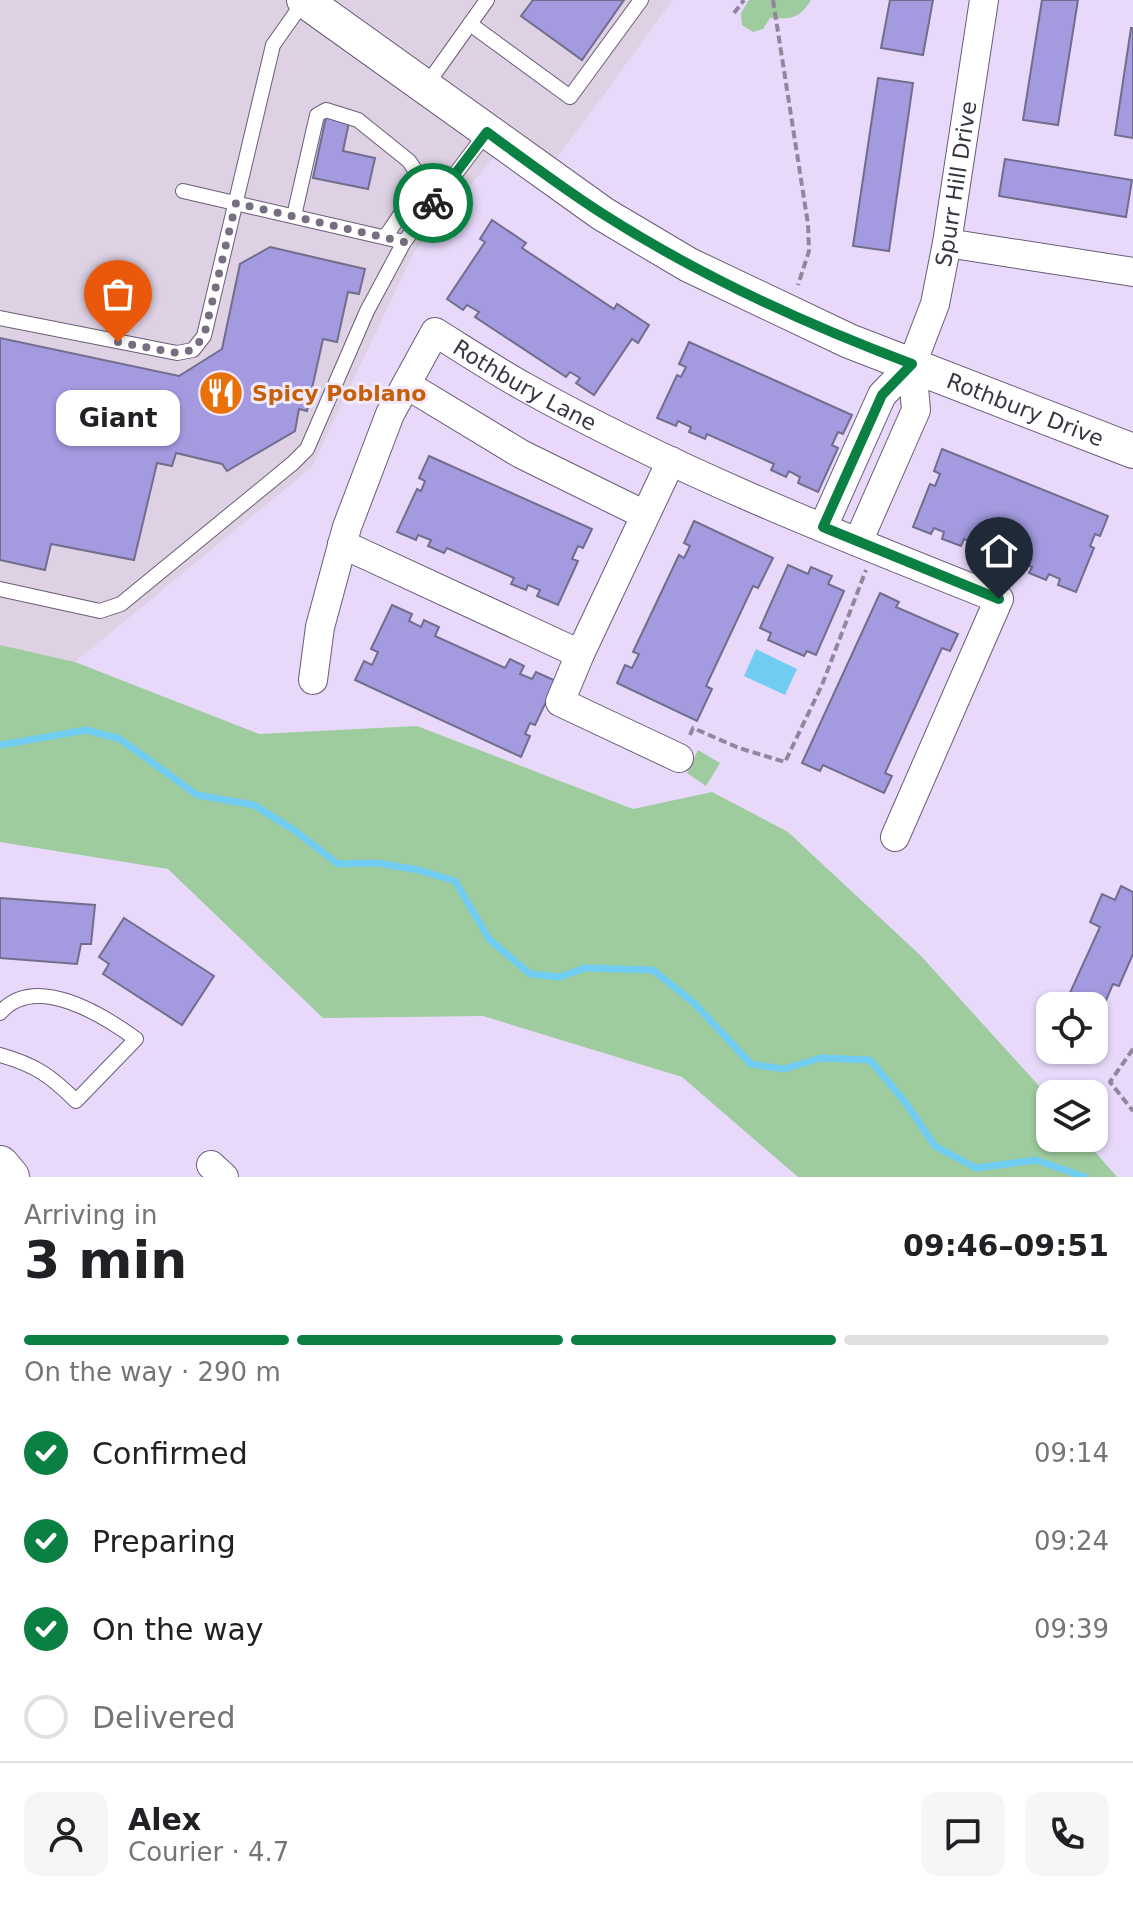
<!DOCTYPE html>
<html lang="en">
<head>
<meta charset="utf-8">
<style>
  :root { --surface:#fff; --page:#f6f6f6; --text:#202124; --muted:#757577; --line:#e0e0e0; --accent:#0b8043 }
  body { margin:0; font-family:"DejaVu Sans",sans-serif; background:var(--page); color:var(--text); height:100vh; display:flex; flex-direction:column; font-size:30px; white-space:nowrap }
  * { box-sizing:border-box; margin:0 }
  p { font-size:26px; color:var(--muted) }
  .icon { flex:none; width:44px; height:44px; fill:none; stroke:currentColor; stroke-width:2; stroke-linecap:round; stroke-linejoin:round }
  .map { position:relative; height:1177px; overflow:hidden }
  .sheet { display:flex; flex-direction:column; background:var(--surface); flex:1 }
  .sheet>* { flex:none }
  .controls { position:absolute; left:1036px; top:992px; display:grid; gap:16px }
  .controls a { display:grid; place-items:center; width:72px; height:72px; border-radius:16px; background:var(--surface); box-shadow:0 2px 6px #0004; font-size:40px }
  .pin { position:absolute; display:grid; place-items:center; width:68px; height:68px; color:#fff; margin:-82px -34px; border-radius:50% 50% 50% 0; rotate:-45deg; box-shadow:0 0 8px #0007 }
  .pin .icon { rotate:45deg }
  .courier { position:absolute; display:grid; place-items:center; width:80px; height:80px; margin:-40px; border:6px solid #0b8043; border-radius:50%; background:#fff; color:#222; box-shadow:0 2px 10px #0007 }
  .bubble { position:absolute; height:56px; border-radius:16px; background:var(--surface); box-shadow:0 2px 6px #0004; font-size:26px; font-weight:600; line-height:56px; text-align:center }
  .headline em { font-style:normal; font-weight:600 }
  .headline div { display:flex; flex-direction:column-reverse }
  .headline { display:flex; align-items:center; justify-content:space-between; height:136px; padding:0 24px }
  h1 { font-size:52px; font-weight:600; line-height:60px }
  .bar { display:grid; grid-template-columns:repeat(4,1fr); gap:12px 8px; align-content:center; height:96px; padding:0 24px }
  .bar i { height:10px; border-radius:6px; background:var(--line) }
  .bar .on { background:var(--accent) }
  .bar p { grid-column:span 4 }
  .line { display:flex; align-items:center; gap:20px; padding:0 24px; border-top:2px solid var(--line) }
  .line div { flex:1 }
  .round { display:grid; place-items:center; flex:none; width:84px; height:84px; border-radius:16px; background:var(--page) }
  ol { padding:0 24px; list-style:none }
  li { display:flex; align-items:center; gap:24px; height:88px }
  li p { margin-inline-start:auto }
  li .icon { padding:8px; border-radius:50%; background:var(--accent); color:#fff; stroke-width:4 }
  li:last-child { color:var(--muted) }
  li i { width:44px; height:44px; border:4px solid var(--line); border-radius:50% }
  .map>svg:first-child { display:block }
</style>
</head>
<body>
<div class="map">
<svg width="1133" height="1177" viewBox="0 0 1133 1177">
  <rect width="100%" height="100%" fill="#e8d9fa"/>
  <polygon fill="#ded1e4" points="0,0 673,0 549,169 512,136 414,252 312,467 75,662 0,645"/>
  <g fill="#9ecc9e">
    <path d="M749,0H811C799,19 792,19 770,18L763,29L753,32L742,25L741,13Z"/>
    <polygon points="0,645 75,662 259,734 417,726 633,809 712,792 788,832 921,956 1050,1098 1050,1138 1083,1138 1117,1177 798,1177 682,1077 483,1016 323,1018 168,869 0,842"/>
    <polygon points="698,750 720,763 706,786 687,773"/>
  </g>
  <polygon fill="#71ccf1" points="756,649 797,669 785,695 744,676"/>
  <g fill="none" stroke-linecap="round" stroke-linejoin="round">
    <polyline stroke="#71ccf1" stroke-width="7" points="0,745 86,730 120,739 197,795 254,805 294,830 338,864 377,863 418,870 455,881 489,939 530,974 560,977 585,968 653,970 694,1003 751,1064 784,1069 821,1058 870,1060 905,1102 935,1146 976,1168 1036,1160 1085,1177"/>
  </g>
  <g fill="#a39ae0" stroke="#716e8c" stroke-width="2">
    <polygon points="533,0 624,0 582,60 521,16"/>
    <polygon points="890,0 933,0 923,55 881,48"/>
    <polygon points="1042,0 1078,0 1058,125 1023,120"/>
    <polygon points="1131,28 1133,28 1133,138 1115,135"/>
    <polygon points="878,78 913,83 889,251 853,246"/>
    <polygon points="326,117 349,122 343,151 375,158 368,189 313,178"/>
    <polygon points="1005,159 1132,180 1126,217 999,196"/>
    <polygon points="492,220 526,243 522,248 614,309 617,304 649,325 638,343 632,339 594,395 576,383 580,378 570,372 566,377 475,317 479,312 467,305 463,310 447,299 485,242 480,239"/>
    <polygon points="270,247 365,269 359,294 348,292 337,342 323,339 307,411 299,409 295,431 227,471 222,464 176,453 172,466 157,463 134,560 51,544 45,570 0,560 0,338 179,376 222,349 240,264"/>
    <polygon points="689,342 852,415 843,434 838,432 832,445 838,448 818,492 798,483 800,477 789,471 786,477 771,470 774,464 707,434 705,439 689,432 691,427 678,421 676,426 657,418 677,375 681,377 686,367 679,364"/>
    <polygon points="942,449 1108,516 1100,536 1095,534 1090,546 1094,548 1076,592 1058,585 1060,579 1049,574 1046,580 1029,573 1032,567 964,539 961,546 942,539 944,532 934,528 931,534 913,527 930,484 935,486 940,474 934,471"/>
    <polygon points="429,456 592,529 583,548 578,546 572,559 578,561 558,605 537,596 540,590 528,585 526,590 511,584 514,578 447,548 444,553 428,546 431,540 418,535 416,540 397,532 417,489 421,491 425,481 419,478"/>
    <polygon points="694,521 773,558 758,588 753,586 706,686 712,689 697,721 617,683 625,665 632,668 639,654 633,652 679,555 684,558 690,546 684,543"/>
    <polygon points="788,565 808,574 811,567 832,576 828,584 844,591 816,655 807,651 804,656 768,640 771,633 760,628"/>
    <polygon points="880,593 899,602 896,607 958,634 950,651 942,648 885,773 892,776 884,793 823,765 820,771 802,763"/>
    <polygon points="392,605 412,614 409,621 421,627 424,620 439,627 435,636 505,668 510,659 524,666 520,674 532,679 536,672 556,681 535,725 530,723 525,734 530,736 521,757 355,680 364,661 372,665 378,652 371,649"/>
    <polygon points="1121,886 1133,892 1133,954 1119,986 1113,984 1094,1028 1094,1006 1064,1006 1100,927 1090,922 1102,894 1115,900"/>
    <polygon points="0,898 95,905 91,944 81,944 77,964 0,958"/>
    <polygon points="124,918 214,976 182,1025 103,974 109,964 99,957"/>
  </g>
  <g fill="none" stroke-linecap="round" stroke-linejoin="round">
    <g stroke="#695c78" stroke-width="16">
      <g id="service">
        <polyline points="470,24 570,97 641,0"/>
        <polyline points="425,87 487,0"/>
        <polyline points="183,191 404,242 487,132"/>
        <path d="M294,216L317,115L326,110L358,120L409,161L415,170C414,197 400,216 385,237"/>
        <polyline points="0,318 177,353 193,350 204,336 273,45 304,1"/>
        <polyline points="0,589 100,611 121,604 293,463 307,449 367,311 404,242"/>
        <path d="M0,1013C35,972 103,1015 136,1039L76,1101C50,1075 35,1065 0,1055"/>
      </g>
    </g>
    <g stroke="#695c78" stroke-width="30">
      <g id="minor">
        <polyline points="947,243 1133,272"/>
        <polyline points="407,385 521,454 645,515"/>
        <polyline points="671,461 580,654 560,702 679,758"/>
        <path id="s1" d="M823,527L882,395L912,364L935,304L947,243L984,0"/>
        <polyline points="858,542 916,410 912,364"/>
        <polyline points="342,544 580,654"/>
        <path id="s2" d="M313,680L320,627L347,527L390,414L435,332C464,350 493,369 523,386C675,471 838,535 999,599L895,837"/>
        <polyline points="211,1165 224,1177"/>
      </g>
    </g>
    <g stroke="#695c78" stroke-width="36">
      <g id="tertiary">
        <path id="s3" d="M304,0L603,214L689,265L849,341L1133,451"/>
      </g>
    </g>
    <g stroke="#695c78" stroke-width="40">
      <polyline id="secondary" points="0,1165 10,1177"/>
    </g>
    <g stroke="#91879d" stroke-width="4" stroke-dasharray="8 4" stroke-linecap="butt">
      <polyline points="773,0 808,224 809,251 798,285"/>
      <polyline points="734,13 744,0"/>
      <polyline points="690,735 693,728 739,748 785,762 822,685 866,570"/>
      <polyline points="1133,1049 1110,1082 1133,1111"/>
    </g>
    <use href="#service" stroke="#fff" stroke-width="14"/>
    <use href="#minor" stroke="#fff" stroke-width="28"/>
    <use href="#tertiary" stroke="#fff" stroke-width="34"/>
    <use href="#secondary" stroke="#fff" stroke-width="38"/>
  </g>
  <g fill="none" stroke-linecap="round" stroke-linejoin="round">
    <polyline stroke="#776e82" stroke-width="8" stroke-dasharray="0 14.4" points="118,342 177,353 193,350 204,336 236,203 404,242 433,203"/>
    <path stroke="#0b8043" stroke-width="10" d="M433,203L487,132C525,160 564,189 603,214C700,276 805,324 912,364L882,395L823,527L999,599"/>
  </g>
  <defs>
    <g id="restaurant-disc" transform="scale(2.3)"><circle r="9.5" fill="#e8710a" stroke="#f2e9fd"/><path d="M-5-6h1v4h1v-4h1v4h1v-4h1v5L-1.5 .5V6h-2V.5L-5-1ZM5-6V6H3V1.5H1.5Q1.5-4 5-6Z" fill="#fff"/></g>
  </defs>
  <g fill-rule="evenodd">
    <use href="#restaurant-disc" x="221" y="393"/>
  </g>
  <g text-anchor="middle" stroke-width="6" stroke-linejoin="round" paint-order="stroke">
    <g font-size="22" fill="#3a3541" stroke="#f2e9fd">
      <text dy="8" stroke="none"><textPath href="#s1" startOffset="374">Spurr Hill Drive</textPath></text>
      <text dy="8" stroke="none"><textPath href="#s2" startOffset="476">Rothbury Lane</textPath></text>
      <text dy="8" stroke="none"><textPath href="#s3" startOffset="834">Rothbury Drive</textPath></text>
    </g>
    <g font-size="22" font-weight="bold" fill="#c56008" stroke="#f2e9fd" text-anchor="start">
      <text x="252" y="401">Spicy Poblano</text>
    </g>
  </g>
</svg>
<div class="controls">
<a><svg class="icon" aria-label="locate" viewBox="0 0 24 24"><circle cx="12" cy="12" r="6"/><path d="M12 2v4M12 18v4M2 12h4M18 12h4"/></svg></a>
<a><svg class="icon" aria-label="layers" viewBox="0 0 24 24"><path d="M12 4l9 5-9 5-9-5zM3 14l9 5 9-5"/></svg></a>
</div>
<div class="pin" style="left:118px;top:342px;background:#ea580c"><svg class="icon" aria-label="bag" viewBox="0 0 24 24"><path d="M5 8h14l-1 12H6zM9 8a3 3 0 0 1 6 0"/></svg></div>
<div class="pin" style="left:999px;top:599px;background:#1f2937"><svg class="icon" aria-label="home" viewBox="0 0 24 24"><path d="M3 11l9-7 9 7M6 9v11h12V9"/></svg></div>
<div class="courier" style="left:433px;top:203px"><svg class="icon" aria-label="bike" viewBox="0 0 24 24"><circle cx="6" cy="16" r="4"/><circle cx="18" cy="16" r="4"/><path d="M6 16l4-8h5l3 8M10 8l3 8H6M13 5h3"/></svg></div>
<div class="bubble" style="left:56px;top:390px;width:124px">Giant</div>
</div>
<section class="sheet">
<div class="headline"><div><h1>3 min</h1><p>Arriving in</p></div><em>09:46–09:51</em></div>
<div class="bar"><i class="on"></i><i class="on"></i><i class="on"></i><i></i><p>On the way · 290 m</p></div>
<ol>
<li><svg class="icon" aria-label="check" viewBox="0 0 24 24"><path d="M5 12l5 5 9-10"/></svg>Confirmed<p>09:14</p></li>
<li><svg class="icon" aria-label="check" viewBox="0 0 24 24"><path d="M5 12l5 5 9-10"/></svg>Preparing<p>09:24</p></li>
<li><svg class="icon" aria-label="check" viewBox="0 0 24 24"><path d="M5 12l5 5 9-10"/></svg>On the way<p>09:39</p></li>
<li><i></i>Delivered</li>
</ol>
<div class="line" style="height:144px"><a class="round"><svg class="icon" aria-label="person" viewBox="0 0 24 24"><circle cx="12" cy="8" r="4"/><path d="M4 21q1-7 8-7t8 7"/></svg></a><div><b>Alex</b><p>Courier · 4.7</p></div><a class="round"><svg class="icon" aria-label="chat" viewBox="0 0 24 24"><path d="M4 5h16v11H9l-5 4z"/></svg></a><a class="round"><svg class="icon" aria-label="phone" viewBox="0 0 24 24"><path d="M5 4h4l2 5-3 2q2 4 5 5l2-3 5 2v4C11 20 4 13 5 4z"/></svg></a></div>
</section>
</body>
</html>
